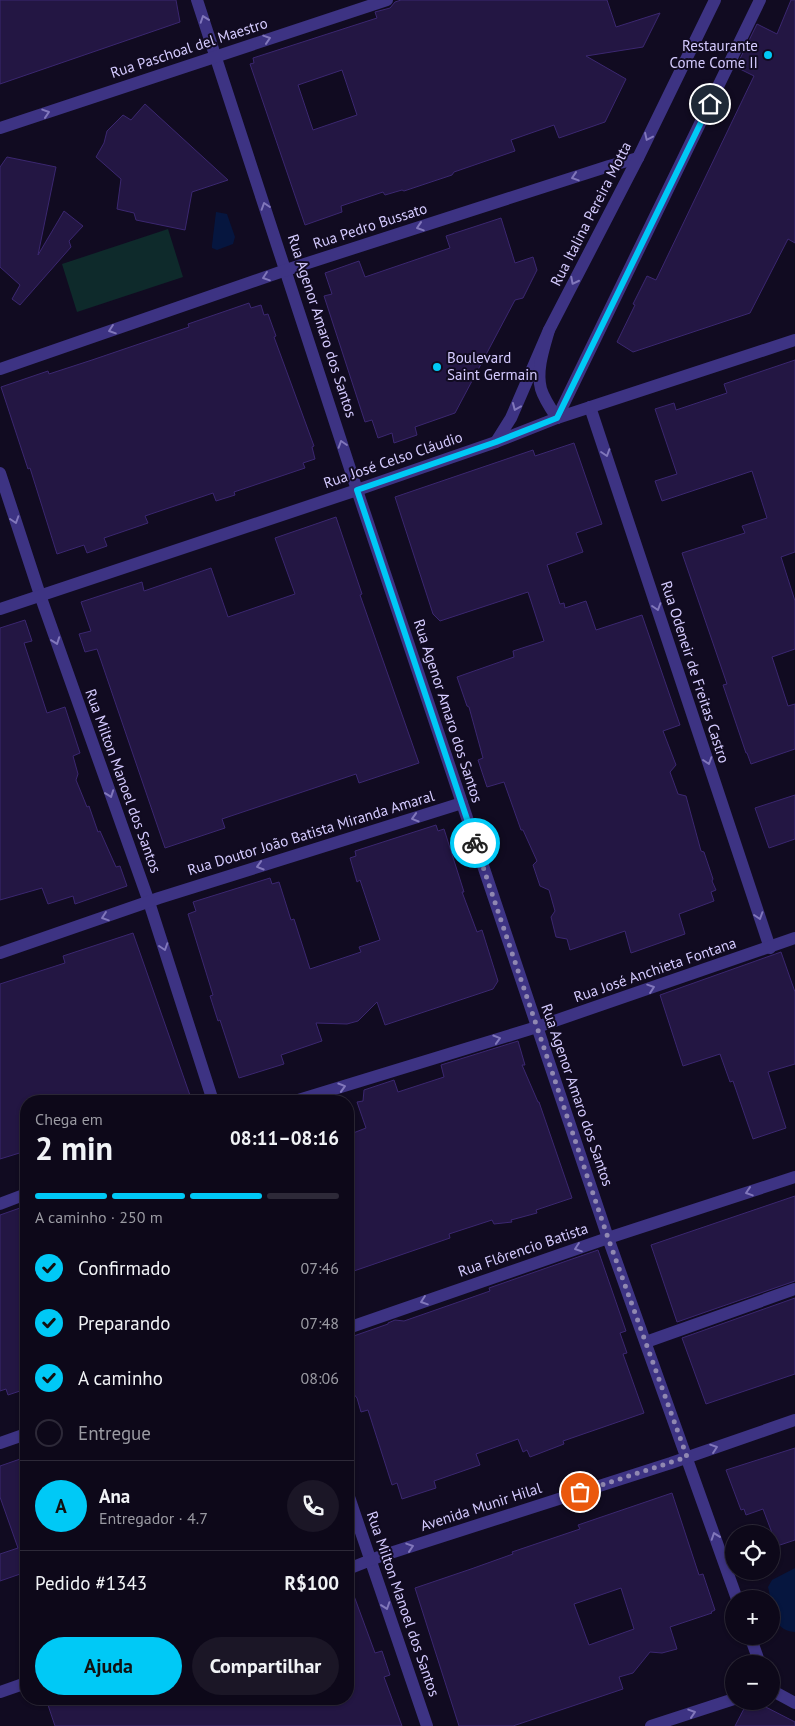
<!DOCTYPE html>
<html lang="pt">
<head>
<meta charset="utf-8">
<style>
  :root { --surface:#0d0819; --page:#1b1626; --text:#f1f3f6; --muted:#9a9aa2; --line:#2d2938; --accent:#00c9f6 }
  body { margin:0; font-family:"PT Sans",sans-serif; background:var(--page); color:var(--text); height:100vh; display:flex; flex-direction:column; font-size:19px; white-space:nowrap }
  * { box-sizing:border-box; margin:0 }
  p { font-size:16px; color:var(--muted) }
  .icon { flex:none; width:28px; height:28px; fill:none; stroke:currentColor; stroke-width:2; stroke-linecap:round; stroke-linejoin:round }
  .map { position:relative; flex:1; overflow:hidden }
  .drawer { position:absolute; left:20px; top:1095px; width:334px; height:610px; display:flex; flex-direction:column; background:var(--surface); border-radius:20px; box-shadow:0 1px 4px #0004,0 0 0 1px var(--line) }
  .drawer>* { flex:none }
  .fabs { position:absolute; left:725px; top:1525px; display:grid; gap:10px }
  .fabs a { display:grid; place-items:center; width:55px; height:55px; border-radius:50%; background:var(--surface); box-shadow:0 1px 4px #0004,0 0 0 1px var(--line); font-size:25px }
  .pin { position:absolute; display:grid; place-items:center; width:42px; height:42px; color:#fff; margin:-21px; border:2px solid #fff; border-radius:50%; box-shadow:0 1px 5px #0007 }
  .courier { position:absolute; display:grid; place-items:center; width:50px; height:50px; margin:-25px; border:4px solid #00c9f6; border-radius:50%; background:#fff; color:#222; box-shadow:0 1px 6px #0007 }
  .overview em { font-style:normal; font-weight:700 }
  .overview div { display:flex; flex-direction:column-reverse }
  .overview { display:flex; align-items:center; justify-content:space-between; height:85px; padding:0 15px }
  h1 { font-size:32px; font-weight:700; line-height:38px }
  .bar { display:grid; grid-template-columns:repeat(4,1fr); gap:8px 5px; align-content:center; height:60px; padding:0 15px }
  .bar i { height:6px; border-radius:4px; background:var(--line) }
  .bar .active { background:var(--accent) }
  .bar p { grid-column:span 4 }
  .line { display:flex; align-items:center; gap:12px; padding:0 15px; border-top:1px solid var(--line) }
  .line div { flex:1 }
  .round { display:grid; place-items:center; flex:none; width:52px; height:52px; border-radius:26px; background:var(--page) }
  ol { padding:0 15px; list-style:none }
  li { display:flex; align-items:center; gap:15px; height:55px }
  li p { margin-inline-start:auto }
  li .icon { padding:5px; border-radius:50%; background:var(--accent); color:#111; stroke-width:4 }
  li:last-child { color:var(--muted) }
  li i { width:28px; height:28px; border:2px solid var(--line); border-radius:50% }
  .cta { display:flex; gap:10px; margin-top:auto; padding:10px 15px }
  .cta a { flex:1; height:58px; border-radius:30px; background:var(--accent); color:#111; font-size:20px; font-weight:700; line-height:58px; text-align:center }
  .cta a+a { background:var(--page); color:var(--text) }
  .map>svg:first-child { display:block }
</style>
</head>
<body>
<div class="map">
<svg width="795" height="1726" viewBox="0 0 795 1726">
  <rect width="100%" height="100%" fill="#110b21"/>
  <polygon fill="#0e2a2b" points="168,229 183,277 77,312 62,264"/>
  <g fill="#06163f">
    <polygon points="216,212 227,214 235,237 233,244 217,250 212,248 212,245"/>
    <path d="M795,1568V1632C771,1631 773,1605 768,1587L772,1580Z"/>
  </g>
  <g fill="#231643" stroke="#3b2770" fill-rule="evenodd">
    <polygon points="0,0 176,0 180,22 0,84"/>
    <path d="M401,0H607L616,27L660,13L643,47L586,56L626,79L605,122L559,138L554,125L511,140L515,151L454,172L452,175L404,191L402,190L385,195L383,192L341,206L342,212L305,225L250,64L254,63L253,58L377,18L375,12L390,8L395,2ZM342,70L357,115L313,130L298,85Z"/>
    <polygon points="791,0 795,0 795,243 788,239 750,313 633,352 617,342 635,305 633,304 647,276 656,280 754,76 736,67 757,24 777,34"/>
    <polygon points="145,104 228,180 192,192 185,230 136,220 134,213 117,209 121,179 96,157 104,143 107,131 123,115 131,120"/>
    <polygon points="7,157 56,167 38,255 64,211 83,226 69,241 71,247 20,305 12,299 20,285 0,267 0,167"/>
    <polygon points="501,218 515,263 533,257 537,270 523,298 515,300 455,413 415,427 417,435 394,443 392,433 378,438 372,420 365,422 324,296 332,294 325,273 359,261 365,277 450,248 446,236"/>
    <polygon points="249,303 251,308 261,305 264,315 268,314 276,336 274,337 314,446 312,447 315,459 303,463 305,468 234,492 235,495 216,501 213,493 145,516 148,523 104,538 107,546 87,553 84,545 57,554 30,468 28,469 1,387 48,371 49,374 92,360 189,327 188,324"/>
    <polygon points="795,360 795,552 781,557 795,601 795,649 772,657 788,706 795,704 795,749 751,764 747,753 746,753 723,685 727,684 682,553 745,533 742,526 767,518 752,471 662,501 655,481 677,474 655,409 674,403 676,410 727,393 724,384"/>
    <polygon points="574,443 602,524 576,533 583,552 547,565 560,604 564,603 565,608 586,601 596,630 642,615 680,725 663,731 676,765 670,772 678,794 686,796 701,851 704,852 713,879 712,881 716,890 711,892 714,901 679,914 685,934 631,953 625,931 570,950 567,939 556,937 551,917 555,911 549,890 540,886 533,865 537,861 523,830 521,830 504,782 487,787 478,760 483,758 469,707 467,706 457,677 514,657 513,651 544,641 528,592 440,621 433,614 395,497 533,450 535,456"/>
    <polygon points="336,517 362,594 360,595 419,763 359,783 356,774 222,819 225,828 165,848 97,649 85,652 79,634 91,631 81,602 142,582 144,591 211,568 228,617 295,594 275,538"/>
    <polygon points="25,620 32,641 24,643 47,713 65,707 80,753 73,756 78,774 76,780 87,807 89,806 98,832 100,831 116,867 120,866 127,886 75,904 73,896 48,904 42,888 0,900 0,628"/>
    <polygon points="795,795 795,839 769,848 755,808"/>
    <polygon points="436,825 438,831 444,829 464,892 462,892 477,932 482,930 498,981 493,989 385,1025 377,1002 358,1021 347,1024 316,1023 322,1041 281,1055 284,1064 239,1078 220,1020 218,1021 210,996 213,995 188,914 196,911 193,902 270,878 272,884 279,882 291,920 294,919 310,969 361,952 359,947 380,940 360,880 357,882 350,858 356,856 355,851"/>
    <polygon points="133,933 192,1101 26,1101 26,1151 0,1159 0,984 65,963 63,956"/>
    <polygon points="781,952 795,992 795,1064 768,1072 786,1128 753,1139 733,1081 730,1082 720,1054 683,1066 660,995"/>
    <polygon points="518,1041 525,1065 522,1065 538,1102 539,1102 572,1198 536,1210 537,1213 511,1220 512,1222 494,1224 492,1220 449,1234 450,1238 348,1273 348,1135 366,1128 357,1102 363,1101 364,1090 394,1080 398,1092 444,1077 441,1065"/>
    <polygon points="795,1196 795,1281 677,1322 651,1245"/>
    <polygon points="20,1208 21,1213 26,1211 26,1389 8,1395 6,1389 0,1391 0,1215"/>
    <polygon points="598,1250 626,1331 620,1333 627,1353 623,1354 644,1413 563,1441 564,1444 530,1457 527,1450 523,1452 518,1439 476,1454 480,1465 434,1481 436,1488 402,1499 397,1483 392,1485 368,1410 361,1412 357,1398 348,1387 348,1338 388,1324 388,1323 395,1320 404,1321 490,1291 489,1288"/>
    <polygon points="795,1298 795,1374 706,1404 682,1338"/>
    <polygon points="795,1448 795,1540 777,1546 763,1509 746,1515 744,1509 741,1510 726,1470"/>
    <polygon points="26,1457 26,1572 0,1581 0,1554 18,1548 0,1497 0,1466"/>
    <path d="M672,1493L699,1575L703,1574L715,1610L711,1612L712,1613L670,1627L677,1649L662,1653L650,1652L633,1673L619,1677L623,1689L513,1726H459L415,1588L471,1569L513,1554L512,1552L580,1529L578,1525ZM621,1588L634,1629L589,1645L574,1604Z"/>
    <polygon points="348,1585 350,1585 375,1653 382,1651 390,1675 384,1677 402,1726 55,1726 46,1699 348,1699"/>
    <polygon points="748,1701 754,1701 795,1722 795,1726 735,1726"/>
  </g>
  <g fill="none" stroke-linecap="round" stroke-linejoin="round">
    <g stroke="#3d3383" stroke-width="12">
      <polyline points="646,1342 795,1289"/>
      <polyline points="771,1690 795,1703"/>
    </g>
    <g stroke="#3d3383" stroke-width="12">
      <polyline points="197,0 357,490 462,803 608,1238 737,1599"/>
      <polyline points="0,128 387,0"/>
      <polyline points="0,369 286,270 609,166 638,158"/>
      <polyline points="590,407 770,948"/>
      <polyline points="557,418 760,0"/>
      <polyline points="496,442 511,418 549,330 638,158 715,0"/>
      <polyline points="0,473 40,595 149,902 213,1101"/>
      <polyline points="0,953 159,898 462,803"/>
      <polyline points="295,1101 537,1027 795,938"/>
      <polyline points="0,1204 26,1194"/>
      <polyline points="348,1328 608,1238 795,1177"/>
      <polyline points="0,1443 26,1434"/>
      <polyline points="348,1494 427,1726"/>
      <polyline points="348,1569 381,1556 671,1463 795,1420"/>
      <polyline points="750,1636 760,1664"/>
      <polyline points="0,1692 26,1683"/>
      <polyline points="651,1726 734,1699"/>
    </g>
    <g stroke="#3d3383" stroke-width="12">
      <path d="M549,330C544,348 536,370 541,389C544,399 551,409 557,418"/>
      <polyline points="0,609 357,490 496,442 557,418 795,340"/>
    </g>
  </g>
  <defs><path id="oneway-chevron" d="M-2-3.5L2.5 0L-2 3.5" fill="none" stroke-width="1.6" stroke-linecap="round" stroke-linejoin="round" transform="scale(1.25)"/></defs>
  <g stroke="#8177bb">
    <use href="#oneway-chevron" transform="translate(204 19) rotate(-109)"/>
    <use href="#oneway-chevron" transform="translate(267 39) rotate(-18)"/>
    <use href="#oneway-chevron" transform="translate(46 113) rotate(-18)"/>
    <use href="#oneway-chevron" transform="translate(648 137) rotate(115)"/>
    <use href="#oneway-chevron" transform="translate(575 177) rotate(162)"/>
    <use href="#oneway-chevron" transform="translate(265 206) rotate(-108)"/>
    <use href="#oneway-chevron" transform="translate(420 227) rotate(162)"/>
    <use href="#oneway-chevron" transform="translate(266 277) rotate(161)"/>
    <use href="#oneway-chevron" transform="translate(574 281) rotate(117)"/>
    <use href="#oneway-chevron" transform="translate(112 330) rotate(161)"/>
    <use href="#oneway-chevron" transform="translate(516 407) rotate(113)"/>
    <use href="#oneway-chevron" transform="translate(342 444) rotate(-108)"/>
    <use href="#oneway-chevron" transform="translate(606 453) rotate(72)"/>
    <use href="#oneway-chevron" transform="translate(15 520) rotate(72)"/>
    <use href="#oneway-chevron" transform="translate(657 607) rotate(72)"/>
    <use href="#oneway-chevron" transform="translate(56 641) rotate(70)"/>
    <use href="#oneway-chevron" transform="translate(708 761) rotate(72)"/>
    <use href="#oneway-chevron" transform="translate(110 794) rotate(70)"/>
    <use href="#oneway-chevron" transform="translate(415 818) rotate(163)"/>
    <use href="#oneway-chevron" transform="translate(260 866) rotate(163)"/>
    <use href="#oneway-chevron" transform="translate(759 916) rotate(72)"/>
    <use href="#oneway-chevron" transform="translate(105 917) rotate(161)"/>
    <use href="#oneway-chevron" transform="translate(164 947) rotate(72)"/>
    <use href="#oneway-chevron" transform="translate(651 988) rotate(-19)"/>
    <use href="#oneway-chevron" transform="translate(497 1039) rotate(-17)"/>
    <use href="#oneway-chevron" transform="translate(342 1087) rotate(-17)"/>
    <use href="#oneway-chevron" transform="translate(749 1192) rotate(162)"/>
    <use href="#oneway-chevron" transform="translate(578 1248) rotate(161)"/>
    <use href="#oneway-chevron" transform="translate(424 1301) rotate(161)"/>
    <use href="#oneway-chevron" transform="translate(714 1448) rotate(-19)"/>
    <use href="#oneway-chevron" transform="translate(715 1536) rotate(-109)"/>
    <use href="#oneway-chevron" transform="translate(410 1547) rotate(-18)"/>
    <use href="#oneway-chevron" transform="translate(386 1606) rotate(71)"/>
    <use href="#oneway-chevron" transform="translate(692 1713) rotate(-18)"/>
  </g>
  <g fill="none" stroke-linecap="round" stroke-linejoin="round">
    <polyline stroke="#9088b1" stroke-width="5" stroke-dasharray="0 9" points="475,843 608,1238 687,1457 580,1492"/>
    <polyline stroke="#00c9f6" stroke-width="6" points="475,843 357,490 496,442 557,418 710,104"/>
  </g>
  <g fill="#00c9f6" stroke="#110b21" stroke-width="2">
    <circle cx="768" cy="55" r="5"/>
    <circle cx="437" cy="367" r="5"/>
  </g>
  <g text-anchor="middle" stroke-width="4" stroke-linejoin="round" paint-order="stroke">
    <g font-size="15" fill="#d5cbff" stroke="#110b21" text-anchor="end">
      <text x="758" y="51">Restaurante<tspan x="758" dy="17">Come Come II</tspan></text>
      <text x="447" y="363" text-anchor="start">Boulevard<tspan x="447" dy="17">Saint Germain</tspan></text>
    </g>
    <g font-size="15" fill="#d5cbff" stroke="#110b21">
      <text transform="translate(189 48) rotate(-18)" y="5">Rua Paschoal del Maestro</text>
      <text transform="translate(591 214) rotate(-63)" y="5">Rua Italina Pereira Motta</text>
      <text transform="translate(370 226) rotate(-18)" y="5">Rua Pedro Bussato</text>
      <text transform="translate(322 326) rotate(72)" y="5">Rua Agenor Amaro dos Santos</text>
      <text transform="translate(393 460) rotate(-19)" y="5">Rua José Celso Cláudio</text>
      <text transform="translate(695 672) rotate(72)" y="5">Rua Odeneir de Freitas Castro</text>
      <text transform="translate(448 711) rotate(72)" y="5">Rua Agenor Amaro dos Santos</text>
      <text transform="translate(123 781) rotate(70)" y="5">Rua Milton Manoel dos Santos</text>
      <text transform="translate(311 833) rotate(-17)" y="5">Rua Doutor João Batista Miranda Amaral</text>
      <text transform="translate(655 970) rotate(-19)" y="5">Rua José Anchieta Fontana</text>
      <text transform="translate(577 1095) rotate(71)" y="5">Rua Agenor Amaro dos Santos</text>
      <text transform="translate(523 1250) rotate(-19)" y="5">Rua Flôrencio Batista</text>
      <text transform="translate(481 1507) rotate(-18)" y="5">Avenida Munir Hilal</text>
      <text transform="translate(403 1604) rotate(71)" y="5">Rua Milton Manoel dos Santos</text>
    </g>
  </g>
</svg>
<div class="fabs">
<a><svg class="icon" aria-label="locate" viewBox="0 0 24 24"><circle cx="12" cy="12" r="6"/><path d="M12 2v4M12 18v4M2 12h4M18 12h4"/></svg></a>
<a>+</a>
<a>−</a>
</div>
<div class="pin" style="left:580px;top:1492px;background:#ea580c"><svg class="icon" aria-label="bag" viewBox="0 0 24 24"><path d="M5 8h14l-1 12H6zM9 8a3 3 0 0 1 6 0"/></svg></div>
<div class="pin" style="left:710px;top:104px;background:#1f2937"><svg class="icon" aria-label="home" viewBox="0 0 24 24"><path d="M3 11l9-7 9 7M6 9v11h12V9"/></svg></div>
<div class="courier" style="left:475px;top:843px"><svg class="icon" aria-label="bike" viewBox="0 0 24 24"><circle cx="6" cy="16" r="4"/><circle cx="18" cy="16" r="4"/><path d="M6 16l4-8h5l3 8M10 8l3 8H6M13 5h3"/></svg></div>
<section class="drawer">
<div class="overview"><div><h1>2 min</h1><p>Chega em</p></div><em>08:11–08:16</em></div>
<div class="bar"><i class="active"></i><i class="active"></i><i class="active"></i><i></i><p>A caminho · 250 m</p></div>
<ol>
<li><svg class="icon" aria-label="check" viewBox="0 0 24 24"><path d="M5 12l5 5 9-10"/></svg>Confirmado<p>07:46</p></li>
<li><svg class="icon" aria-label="check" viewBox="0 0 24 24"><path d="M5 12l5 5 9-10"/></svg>Preparando<p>07:48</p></li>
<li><svg class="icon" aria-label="check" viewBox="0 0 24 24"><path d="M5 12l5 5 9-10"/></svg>A caminho<p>08:06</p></li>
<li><i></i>Entregue</li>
</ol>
<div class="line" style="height:90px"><b class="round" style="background:var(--accent);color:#111">A</b><div><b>Ana</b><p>Entregador · 4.7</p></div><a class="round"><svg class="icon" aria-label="phone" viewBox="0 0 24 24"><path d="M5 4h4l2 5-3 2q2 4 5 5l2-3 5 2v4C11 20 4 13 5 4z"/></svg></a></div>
<div class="line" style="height:65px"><div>Pedido #1343</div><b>R$100</b></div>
<div class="cta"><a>Ajuda</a><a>Compartilhar</a></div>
</section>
</div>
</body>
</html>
